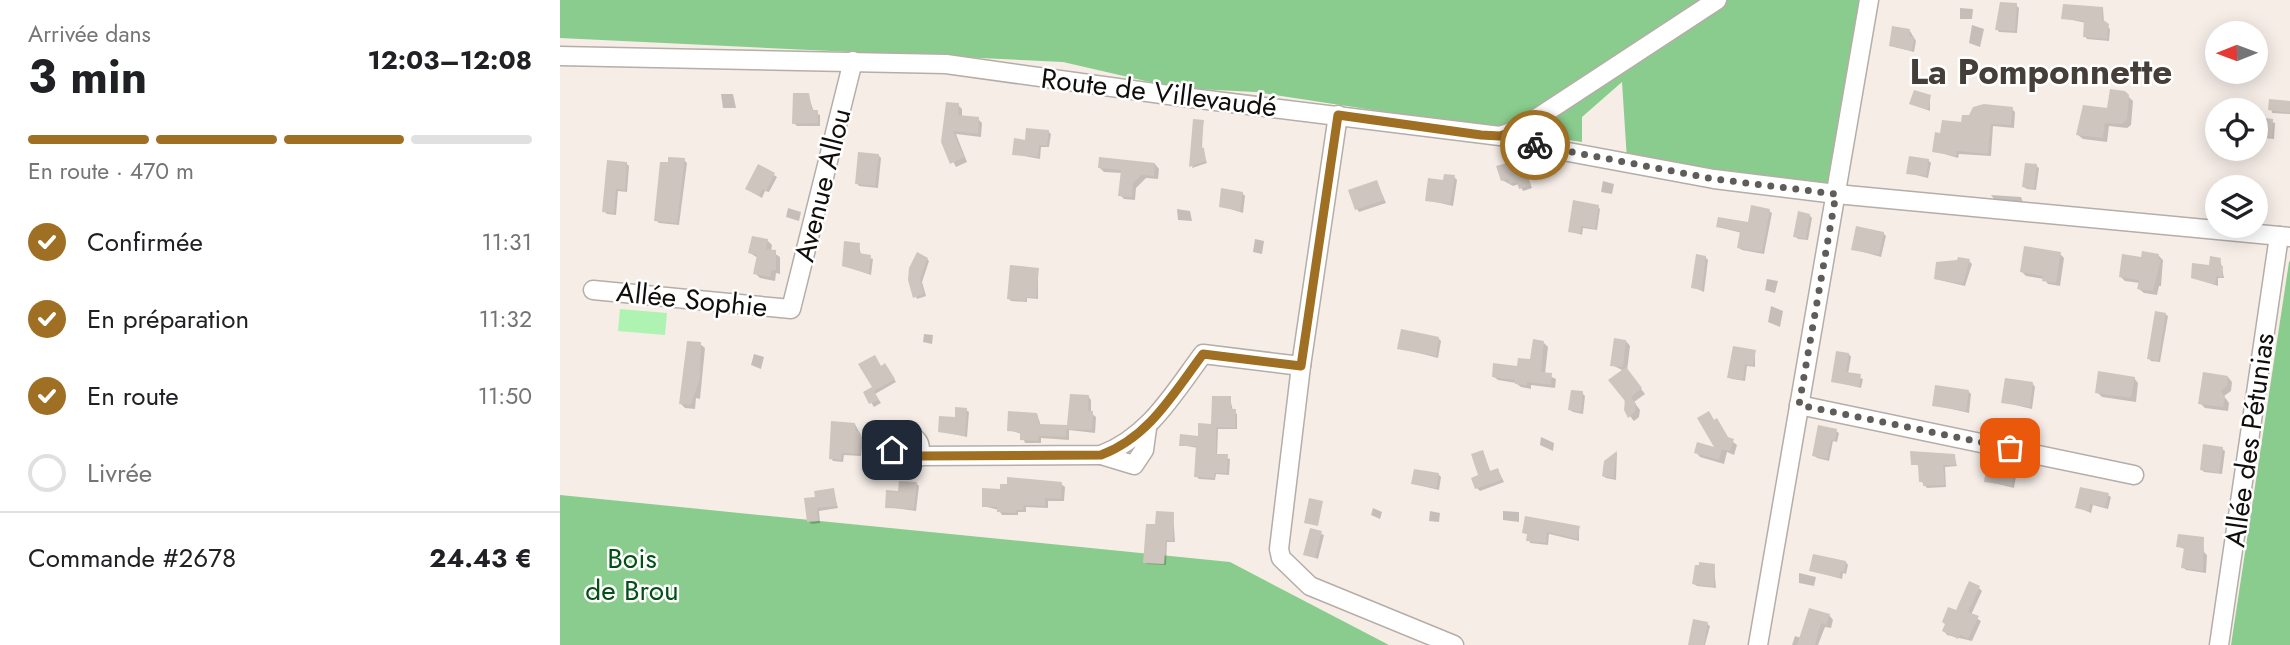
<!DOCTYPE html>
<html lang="fr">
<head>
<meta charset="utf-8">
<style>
  :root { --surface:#fff; --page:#f2f2f2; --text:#202124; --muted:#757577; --line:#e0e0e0; --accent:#9f6f23 }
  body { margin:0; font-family:Jost,sans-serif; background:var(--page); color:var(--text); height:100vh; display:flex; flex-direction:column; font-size:26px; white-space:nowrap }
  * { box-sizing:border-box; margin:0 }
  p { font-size:23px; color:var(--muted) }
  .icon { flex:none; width:38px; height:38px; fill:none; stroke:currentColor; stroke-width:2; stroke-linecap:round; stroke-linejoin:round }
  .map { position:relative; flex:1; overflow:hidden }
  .sheet { display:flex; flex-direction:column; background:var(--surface); width:560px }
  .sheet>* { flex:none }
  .needle { width:46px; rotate:269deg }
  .controls { position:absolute; left:1645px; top:21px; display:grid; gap:14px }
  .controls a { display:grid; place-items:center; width:63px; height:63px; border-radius:50%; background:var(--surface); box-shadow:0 4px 18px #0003; font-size:35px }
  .pin { position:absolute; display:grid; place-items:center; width:60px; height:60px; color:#fff; margin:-30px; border-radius:14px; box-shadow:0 4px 10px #0006 }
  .courier { position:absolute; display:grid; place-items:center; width:70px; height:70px; margin:-35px; border:5px solid #9f6f23; border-radius:50%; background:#fff; color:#222; box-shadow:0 2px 9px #0007 }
  .head em { font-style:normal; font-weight:700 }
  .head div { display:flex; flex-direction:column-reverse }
  .head { display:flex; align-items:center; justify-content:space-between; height:119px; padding:0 28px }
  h1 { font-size:46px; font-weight:700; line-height:52px }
  .bar { display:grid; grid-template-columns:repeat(4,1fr); gap:10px 7px; align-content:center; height:84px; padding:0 28px }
  .bar i { height:9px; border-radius:5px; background:var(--line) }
  .bar .selected { background:var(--accent) }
  .bar p { grid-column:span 4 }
  .line { display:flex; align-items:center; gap:18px; padding:0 28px; border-top:2px solid var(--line) }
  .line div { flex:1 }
  ol { padding:0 28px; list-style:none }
  li { display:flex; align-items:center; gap:21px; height:77px }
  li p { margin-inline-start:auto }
  li .icon { padding:7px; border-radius:50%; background:var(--accent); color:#fff; stroke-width:4 }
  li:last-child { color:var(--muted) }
  li i { width:38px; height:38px; border:4px solid var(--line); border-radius:50% }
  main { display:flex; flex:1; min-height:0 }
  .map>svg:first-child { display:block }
</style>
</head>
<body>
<main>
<section class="sheet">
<div class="head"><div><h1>3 min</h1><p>Arrivée dans</p></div><em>12:03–12:08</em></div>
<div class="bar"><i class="selected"></i><i class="selected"></i><i class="selected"></i><i></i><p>En route · 470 m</p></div>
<ol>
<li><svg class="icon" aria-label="check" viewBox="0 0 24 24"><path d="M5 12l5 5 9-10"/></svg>Confirmée<p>11:31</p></li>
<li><svg class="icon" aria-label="check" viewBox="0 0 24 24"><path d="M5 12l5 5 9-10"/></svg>En préparation<p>11:32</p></li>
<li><svg class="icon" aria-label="check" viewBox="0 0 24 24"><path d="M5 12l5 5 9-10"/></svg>En route<p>11:50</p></li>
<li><i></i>Livrée</li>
</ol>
<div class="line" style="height:91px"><div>Commande #2678</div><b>24.43 €</b></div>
</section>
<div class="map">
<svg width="1730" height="645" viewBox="0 0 1730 645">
  <rect width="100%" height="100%" fill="#f6ede7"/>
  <polygon fill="#aff3b2" points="60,309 107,313 105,335 58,331"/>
  <g fill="#89cc8d">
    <polygon points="0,0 1300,0 1267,190 1067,160 1062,82 1022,117 1022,142 696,92 616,88 503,62 0,38"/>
    <polygon points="1730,261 1730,645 1671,645 1729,262"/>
    <polygon points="0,495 670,562 829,645 0,645"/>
  </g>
  <g fill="#0003">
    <polygon points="1456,5 1459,8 1457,33 1439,32 1437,29"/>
    <polygon points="1400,8 1413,9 1412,19 1400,19"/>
    <polygon points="1543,8 1544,23 1550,29 1549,41 1527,39 1525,36 1526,23 1503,18"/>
    <polygon points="1412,25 1424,29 1420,47 1409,43"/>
    <polygon points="1350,31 1356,41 1354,52 1331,46"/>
    <polygon points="1564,92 1573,101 1571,125 1567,128 1549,126 1547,142 1523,139 1518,135"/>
    <polygon points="161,94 173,94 176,108 163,108"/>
    <polygon points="248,95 254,112 260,115 260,126 237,126 234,123"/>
    <polygon points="1370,97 1370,111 1351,104"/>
    <polygon points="1710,101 1730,103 1730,114 1712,113"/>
    <polygon points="398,105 402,109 402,118 418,119 422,123 421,137 396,134 407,162 396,167 383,142"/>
    <polygon points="1452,109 1455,112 1454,128 1433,126 1431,156 1399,154 1398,158 1374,151 1382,135 1402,124"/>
    <polygon points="1696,119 1715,123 1714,139 1696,137"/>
    <polygon points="643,122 642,149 647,163 632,168"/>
    <polygon points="488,131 491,134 489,147 481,147 480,159 454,154 467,141"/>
    <polygon points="318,155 321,158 318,188 299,186 297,183"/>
    <polygon points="124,160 127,163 119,225 99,223 96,220"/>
    <polygon points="1368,160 1371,163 1368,178 1348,173"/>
    <polygon points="66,163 69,166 67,192 58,191 56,215 47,214 44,211"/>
    <polygon points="595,164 599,169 598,179 586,178 576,188 575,200 564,199 560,195 562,173 544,172 540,168"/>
    <polygon points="962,164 972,188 963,191 959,184 953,186 942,180 952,167"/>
    <polygon points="1476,166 1479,168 1476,190 1467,189 1464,187"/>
    <polygon points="214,175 217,177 209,192 205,191 202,198 187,189"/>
    <polygon points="894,177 897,180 893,206 867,200"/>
    <polygon points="1043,181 1054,184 1052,194 1041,192"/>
    <polygon points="817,182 826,203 799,212 797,209"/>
    <polygon points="682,193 685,196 683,213 661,206"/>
    <polygon points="1431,195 1461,197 1463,202 1434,199"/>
    <polygon points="1038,207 1040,209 1037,230 1023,228 1022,235 1010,231"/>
    <polygon points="228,208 241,212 239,221 226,217"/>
    <polygon points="617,209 630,211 632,221 618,220"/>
    <polygon points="1209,211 1212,213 1204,254 1182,250 1179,248 1182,233 1158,227 1189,224"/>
    <polygon points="1249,215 1252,218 1248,240 1238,239 1235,236"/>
    <polygon points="1323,233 1326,236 1321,257 1293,249"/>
    <polygon points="695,239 704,241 702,254 693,252"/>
    <polygon points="207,240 212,245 211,251 220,257 220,274 216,273 215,281 200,278 195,273 198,258 190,253"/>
    <polygon points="299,245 301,255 313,259 311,275 283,265"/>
    <polygon points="1500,254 1504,258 1500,286 1488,284 1484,279 1466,276 1462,272"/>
    <polygon points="1598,255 1603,260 1601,286 1599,286 1597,295 1584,293 1579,289 1580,283 1565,281 1560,276 1583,259"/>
    <polygon points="1145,257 1148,260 1144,292 1133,287"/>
    <polygon points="367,259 369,261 362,282 366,296 357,299 350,280"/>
    <polygon points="1660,259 1664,278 1658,278 1658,286 1633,277"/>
    <polygon points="1409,261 1412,264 1405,286 1375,279"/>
    <polygon points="478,269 478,299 467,298 467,302 451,301 449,299"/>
    <polygon points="1207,279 1218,281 1215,293 1205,290"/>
    <polygon points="1211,306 1223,311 1220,327 1208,322"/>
    <polygon points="1605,314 1608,316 1600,362 1591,361 1589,358"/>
    <polygon points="364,334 373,335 372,344 363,342"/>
    <polygon points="878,338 881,341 878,358 839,348"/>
    <polygon points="1066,341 1070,346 1067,371 1085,394 1074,402 1080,410 1079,417 1074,421 1065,410 1064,371 1052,365"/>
    <polygon points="984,343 988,347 985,374 996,379 995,388 971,385 971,389 961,387 956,383 938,380 933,376 972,361"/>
    <polygon points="140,344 145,348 140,399 136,398 135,409 125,408 121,404"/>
    <polygon points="1195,352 1195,367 1187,366 1185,381 1172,379 1169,377"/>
    <polygon points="194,354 204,357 201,369 191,365"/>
    <polygon points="1289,354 1291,357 1288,374 1303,379 1301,388 1273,381"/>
    <polygon points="322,368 327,368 336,382 315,394 321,403 314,407 305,393 314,388"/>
    <polygon points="1668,377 1672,382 1671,391 1664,396 1669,403 1668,411 1645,408 1640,403"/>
    <polygon points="1574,378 1578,383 1576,402 1542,397 1537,392"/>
    <polygon points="1473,384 1475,387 1472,409 1443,402"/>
    <polygon points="1409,392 1411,394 1409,413 1374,405"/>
    <polygon points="1022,393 1025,396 1023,414 1013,412 1010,410"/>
    <polygon points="528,396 531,400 531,413 536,417 535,433 509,430 509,440 481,438 481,443 465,443 462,434 449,430 477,414 481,426 508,427"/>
    <polygon points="670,398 673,411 677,414 677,429 658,429 657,456 670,459 669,475 656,474 655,480 639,479 636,476 638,448 621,445 640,438 653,425"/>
    <polygon points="406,410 409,412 407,437 380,431"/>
    <polygon points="1148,413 1169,439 1177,445 1174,455 1167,452 1164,464 1140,457 1136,452 1157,450"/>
    <polygon points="295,424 303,439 301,456 284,455 283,462 273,461 271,458"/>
    <polygon points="1276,431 1279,433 1277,442 1273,441 1269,461 1257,458 1254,455"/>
    <polygon points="981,437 994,443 993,451 980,445"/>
    <polygon points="1662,449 1665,451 1662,474 1644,472 1641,469"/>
    <polygon points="922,452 931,473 938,470 944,482 920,491 917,488"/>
    <polygon points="1057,453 1056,480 1046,478 1043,476 1046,462"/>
    <polygon points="1394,456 1397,466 1385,467 1386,487 1367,488 1361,481 1360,466 1353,464"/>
    <polygon points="1454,473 1456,476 1454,488 1426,481"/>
    <polygon points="878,474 881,477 879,490 853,484"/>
    <polygon points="357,484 359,486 356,511 327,507 340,492"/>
    <polygon points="501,484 505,487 504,501 488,501 488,508 466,507 466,512 458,512 458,515 442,515 439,510 423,506 442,490"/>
    <polygon points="273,490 278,508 259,511 260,523 252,524 249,522 256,498"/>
    <polygon points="1548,495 1551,497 1548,509 1533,505 1531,513 1517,507"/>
    <polygon points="813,508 822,512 820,519 811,515"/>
    <polygon points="870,511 880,513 879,522 869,521"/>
    <polygon points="943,511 959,512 959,522 943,520"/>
    <polygon points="613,513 615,542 607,542 606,565 587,564 585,562 597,526"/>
    <polygon points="1019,527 1019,541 989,534 988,545 970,543 969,535 964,533"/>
    <polygon points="751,530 764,535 758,559 745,554"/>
    <polygon points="1643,539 1644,552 1647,555 1646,573 1626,570 1623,567 1626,550 1618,546"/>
    <polygon points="1286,562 1288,565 1286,574 1283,573 1282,579 1251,570"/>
    <polygon points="1154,566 1156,588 1137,586 1134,584"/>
    <polygon points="1239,573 1256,577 1254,586 1239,583"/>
    <polygon points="1419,588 1422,591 1411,615 1421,621 1412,641 1387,635 1384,631"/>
    <polygon points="1269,615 1273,620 1271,628 1265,627 1258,645 1232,645 1235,636 1241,638"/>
    <polygon points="1147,624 1150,626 1145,645 1130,645"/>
  </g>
  <g fill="#cdc5be">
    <polygon points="1440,2 1457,3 1455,31 1435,30"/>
    <polygon points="1503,4 1543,7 1542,19 1549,24 1547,39 1523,37 1524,21 1501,19"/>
    <polygon points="1332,26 1350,29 1349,36 1354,37 1352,51 1329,46"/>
    <polygon points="1550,89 1565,91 1569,95 1567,120 1562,124 1545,123 1543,138 1516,135 1523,105 1547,108"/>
    <polygon points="1354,90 1371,95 1368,110 1349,104"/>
    <polygon points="233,93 249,93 252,110 258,110 258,123 232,124"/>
    <polygon points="1709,99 1730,101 1730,113 1708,110"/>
    <polygon points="386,102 399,103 398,115 419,117 418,134 393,131 404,157 390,164 381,142"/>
    <polygon points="1424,104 1453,107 1451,125 1431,124 1428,154 1397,151 1396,156 1372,152 1375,132 1380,133 1382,120 1401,122 1402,115 1409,115 1413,107"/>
    <polygon points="1696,117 1713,119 1712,137 1696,136"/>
    <polygon points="633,119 644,120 641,147 644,148 646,161 629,167"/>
    <polygon points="466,128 489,130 487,146 479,145 478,157 452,155 454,138 465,140"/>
    <polygon points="298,152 319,154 315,186 295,184"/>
    <polygon points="1349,156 1369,159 1366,176 1346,174"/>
    <polygon points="108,157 125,158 117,223 94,221 100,162 108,162"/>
    <polygon points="539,157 595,163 594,176 582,175 573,183 572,197 558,196 561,170 538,168"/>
    <polygon points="47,160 67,162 65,190 56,189 54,213 42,212"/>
    <polygon points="950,162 951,165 962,162 971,185 959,189 957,182 949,184 948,179 941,181 936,166"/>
    <polygon points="1465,163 1477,164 1474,189 1462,187"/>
    <polygon points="198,164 215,173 206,191 202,189 199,196 185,189"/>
    <polygon points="884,174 895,175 890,204 865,201 868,178 883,180"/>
    <polygon points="817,180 824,200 795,210 788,190"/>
    <polygon points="661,188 683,192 680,211 659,207"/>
    <polygon points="1013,200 1039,205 1035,229 1021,226 1020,234 1008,232"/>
    <polygon points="1191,205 1210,209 1202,252 1177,248 1180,231 1156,227 1158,217 1188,222"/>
    <polygon points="1238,211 1250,214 1246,239 1233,237"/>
    <polygon points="1296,226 1324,232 1319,255 1291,250"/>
    <polygon points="192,236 208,239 206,249 216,250 216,270 212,270 210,277 193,274 197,255 188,253"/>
    <polygon points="284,241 300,243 299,253 311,255 309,274 282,266"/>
    <polygon points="1464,246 1501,252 1496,283 1482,281 1483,276 1460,272"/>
    <polygon points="1582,251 1599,254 1598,259 1601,259 1593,291 1577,289 1579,280 1559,277 1562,254 1581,257"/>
    <polygon points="357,252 368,258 360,279 364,294 353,298 348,280 349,268"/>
    <polygon points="1136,254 1146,256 1142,290 1131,288"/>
    <polygon points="1650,256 1661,258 1660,265 1663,266 1662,277 1656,276 1655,285 1631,278 1632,263 1649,265"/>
    <polygon points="1398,257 1410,259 1403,284 1374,279 1376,262 1397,260"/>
    <polygon points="450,265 479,268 476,298 466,297 465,301 447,299"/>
    <polygon points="1595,311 1606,313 1598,361 1587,359"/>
    <polygon points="841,329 879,337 876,356 837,349"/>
    <polygon points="1054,338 1066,340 1063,367 1050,366"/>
    <polygon points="973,339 984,341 981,372 992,373 991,385 967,382 967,385 955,384 955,380 932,377 933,363 957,366 958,358 970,359"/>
    <polygon points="127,341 141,342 140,378 131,405 119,404"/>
    <polygon points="1173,346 1196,350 1193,366 1185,364 1183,380 1167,378"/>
    <polygon points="1276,351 1289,353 1286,372 1301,374 1299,387 1271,382"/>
    <polygon points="315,355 321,366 325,363 335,379 314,391 319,400 309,404 303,392 312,387 298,364"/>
    <polygon points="1066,367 1082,388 1071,397 1076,404 1075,412 1068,418 1064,410 1065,401 1048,380"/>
    <polygon points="1538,371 1575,377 1571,398 1535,393"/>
    <polygon points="1643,372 1668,376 1667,386 1661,391 1665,397 1663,407 1638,404"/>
    <polygon points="1445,378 1473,382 1470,407 1441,403"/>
    <polygon points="1375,385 1409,390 1406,411 1372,406"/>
    <polygon points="1011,390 1023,391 1021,412 1008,410"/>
    <polygon points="510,394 529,395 528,411 533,411 532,430 506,429 507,425 506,437 479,436 478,441 460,440 460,432 447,431 448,411 477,413 479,424 507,425"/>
    <polygon points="652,396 671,396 671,409 676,409 675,428 656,427 656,454 668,454 667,473 654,473 654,478 634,477 636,446 619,446 620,434 638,436 638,423 651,424"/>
    <polygon points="395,407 407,408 405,436 378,432 379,416 395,417"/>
    <polygon points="1149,411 1154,420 1157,418 1168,437 1174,439 1170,451 1162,449 1159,460 1134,453 1137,442 1154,447 1137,418"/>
    <polygon points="271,421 295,423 295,430 301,434 299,454 282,453 281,460 269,459"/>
    <polygon points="1258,425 1277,429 1275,440 1271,440 1267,459 1252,456"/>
    <polygon points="1643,444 1663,447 1659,473 1640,470"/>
    <polygon points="923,450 930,471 938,468 942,480 915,489 911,478 918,475 911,454"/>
    <polygon points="1057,451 1053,478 1042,476 1044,461"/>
    <polygon points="1350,451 1395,454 1396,465 1383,465 1385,485 1363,486 1363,482 1359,482 1358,465 1351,465"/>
    <polygon points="1427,463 1454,471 1452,486 1424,482"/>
    <polygon points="854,469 879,473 876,488 851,484"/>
    <polygon points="447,477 502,482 501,499 485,498 485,506 464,505 463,510 456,510 456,513 437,512 437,507 422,507 422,488 440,489 440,484 447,484"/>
    <polygon points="339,481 357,482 354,509 325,508 326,490 338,491"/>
    <polygon points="1520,487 1549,493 1545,507 1530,504 1529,511 1515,508"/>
    <polygon points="274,488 277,506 257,508 258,521 247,522 244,498 255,497 254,491"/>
    <polygon points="749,498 763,501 758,526 744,523"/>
    <polygon points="596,511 614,512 613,541 606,540 604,564 583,563 586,524 595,524"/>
    <polygon points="965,516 1020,526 1017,539 987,532 986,543 966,541 967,534 962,533"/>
    <polygon points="750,528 762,531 755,558 743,555"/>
    <polygon points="1618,534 1644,537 1643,571 1621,568 1624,548 1616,547"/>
    <polygon points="1253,554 1286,561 1284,572 1281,571 1279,578 1249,571"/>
    <polygon points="1139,562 1155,564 1154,587 1132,584 1135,565 1139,565"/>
    <polygon points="1409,581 1420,586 1408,612 1419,616 1408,639 1400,635 1398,639 1382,631 1385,624 1382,622 1388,607 1396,610"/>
    <polygon points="1249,608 1270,614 1266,625 1261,623 1255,645 1237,645"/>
    <polygon points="1133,619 1148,622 1144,645 1128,645"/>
  </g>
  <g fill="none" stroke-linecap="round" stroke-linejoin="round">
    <g stroke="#b5ada7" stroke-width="21">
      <g id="minor">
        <polyline points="0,56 386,64 623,97 940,136 957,130 977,118 1157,0"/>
        <polyline points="778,115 741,366 719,549 721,558 750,586 894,645"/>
        <polyline points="957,130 976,146 1154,179 1276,194 1730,237"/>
        <polyline points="33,290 231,309 293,61"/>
        <polyline points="1239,405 1574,475"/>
        <circle cx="346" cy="449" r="14"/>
        <polyline points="541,455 574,465 584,450 587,428"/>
        <path d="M358,456L541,455C589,437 613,394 643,354L741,366"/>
        <polyline points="1198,645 1309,0"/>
        <polyline points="1659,645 1719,236"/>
      </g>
    </g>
    <use href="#minor" stroke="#fff" stroke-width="18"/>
  </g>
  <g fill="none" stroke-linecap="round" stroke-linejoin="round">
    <polyline stroke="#605c59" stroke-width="7" stroke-dasharray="0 12.6" points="975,145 1154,179 1276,194 1239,405 1450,448"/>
    <path stroke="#9f6f23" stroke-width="9" d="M332,450L337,459L345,463L358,456L541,455C589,437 613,394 643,354L741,366L778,115L921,135L940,136L957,130L975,145"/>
  </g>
  <g text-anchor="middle" stroke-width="5" stroke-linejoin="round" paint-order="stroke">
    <g font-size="28" fill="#100e0c" stroke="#fff">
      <text transform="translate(599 92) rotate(7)" y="10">Route de Villevaudé</text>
      <text transform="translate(262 185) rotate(-76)" y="10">Avenue Allou</text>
      <text transform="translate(132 299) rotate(6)" y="10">Allée Sophie</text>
      <text transform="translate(1689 440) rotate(-82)" y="10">Allée des Pétunias</text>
    </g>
    <g font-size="28" fill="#035015" stroke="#fff">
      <text x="72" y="568">Bois<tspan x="72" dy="32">de Brou</tspan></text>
    </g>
    <g font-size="35" font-weight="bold" fill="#453e39" stroke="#fff">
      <text x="1481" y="84">La Pomponnette</text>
    </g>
  </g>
</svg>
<div class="controls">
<a><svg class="needle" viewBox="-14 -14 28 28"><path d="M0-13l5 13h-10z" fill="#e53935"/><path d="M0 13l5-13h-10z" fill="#757577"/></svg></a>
<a><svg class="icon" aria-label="locate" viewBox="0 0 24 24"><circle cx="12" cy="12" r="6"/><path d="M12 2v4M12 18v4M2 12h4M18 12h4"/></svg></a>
<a><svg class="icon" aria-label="layers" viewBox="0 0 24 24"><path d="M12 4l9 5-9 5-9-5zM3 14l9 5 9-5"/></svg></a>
</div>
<div class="pin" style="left:1450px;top:448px;background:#ea580c"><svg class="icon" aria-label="bag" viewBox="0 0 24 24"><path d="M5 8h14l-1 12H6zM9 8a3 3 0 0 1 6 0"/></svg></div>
<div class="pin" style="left:332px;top:450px;background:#1f2937"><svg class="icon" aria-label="home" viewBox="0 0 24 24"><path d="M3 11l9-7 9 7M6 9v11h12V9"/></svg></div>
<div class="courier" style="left:975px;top:145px"><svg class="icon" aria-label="bike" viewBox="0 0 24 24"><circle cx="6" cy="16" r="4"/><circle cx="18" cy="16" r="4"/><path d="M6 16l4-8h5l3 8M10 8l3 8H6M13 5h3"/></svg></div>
</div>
</main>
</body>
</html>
